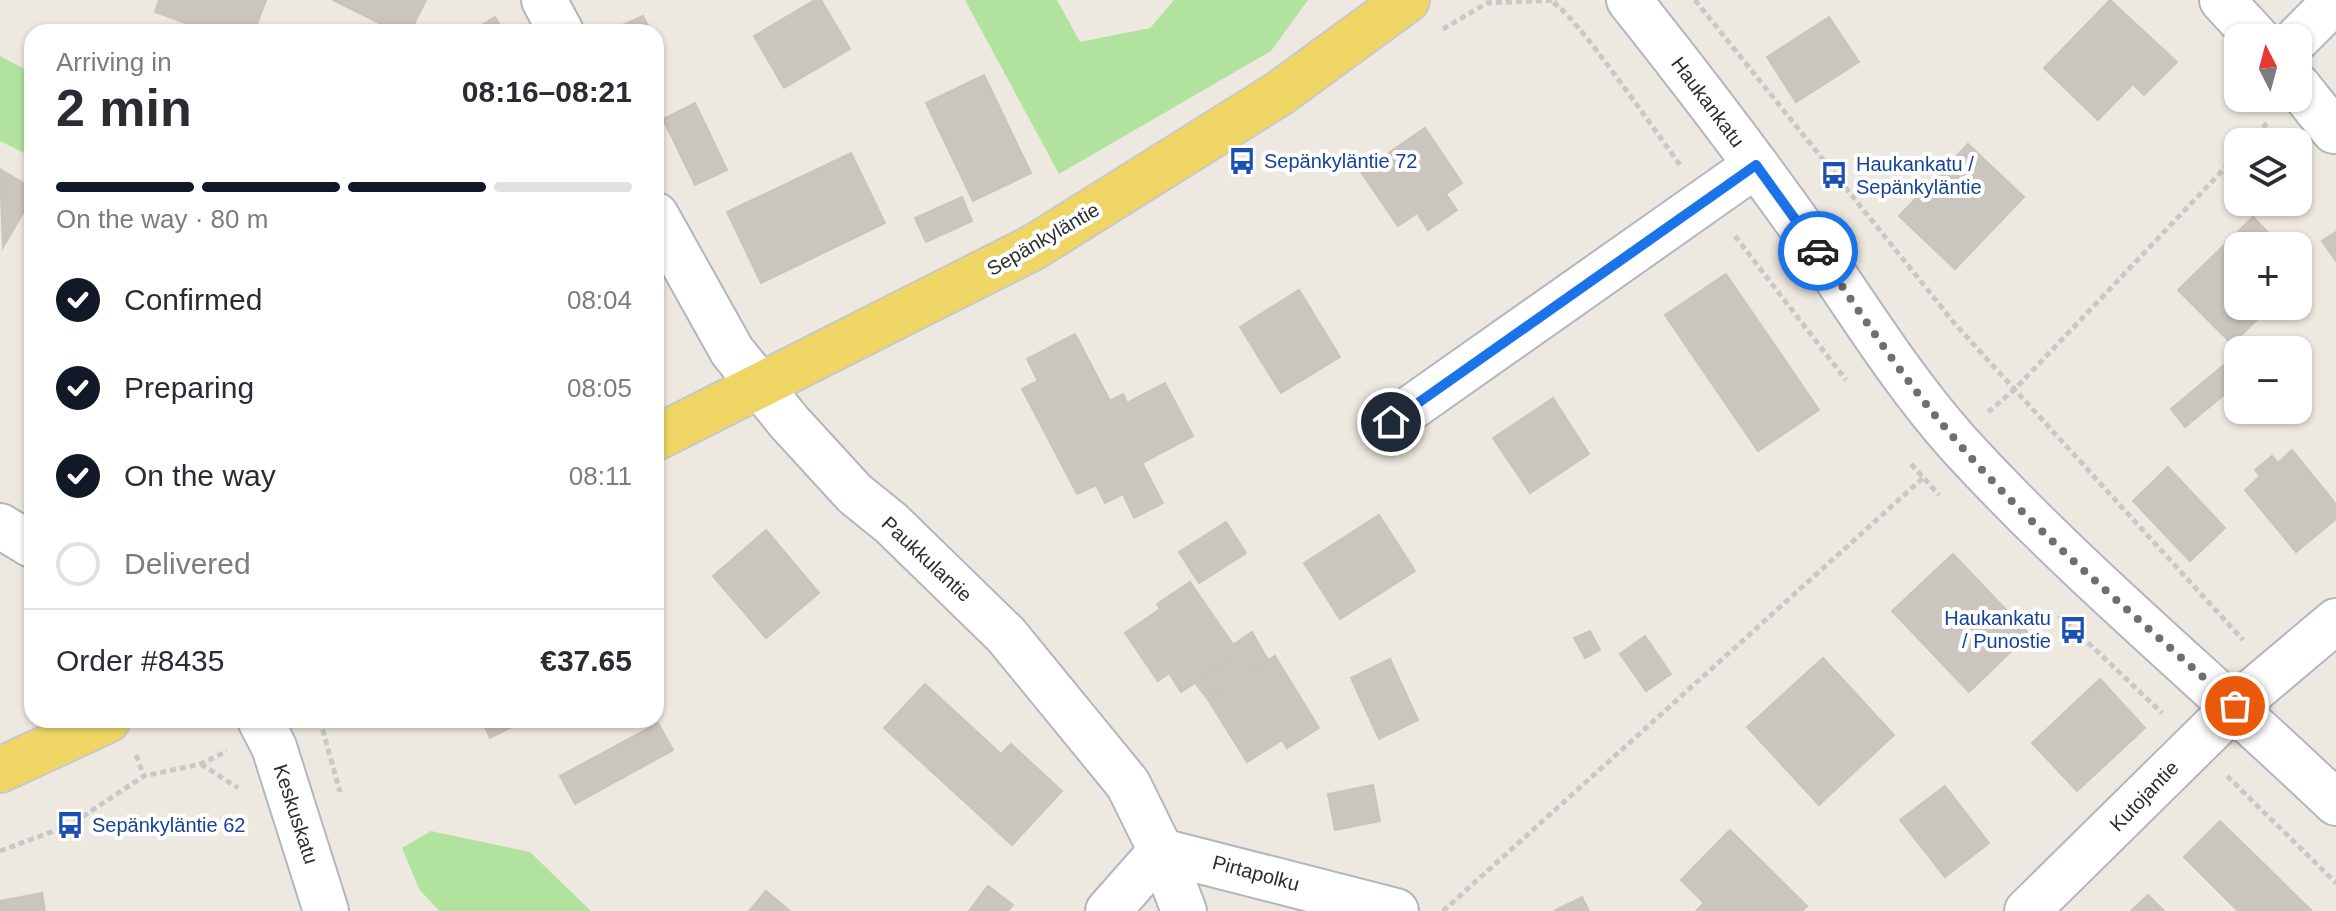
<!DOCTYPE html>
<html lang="en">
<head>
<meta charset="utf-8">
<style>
  :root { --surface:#fff; --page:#f2f2f3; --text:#2b2b33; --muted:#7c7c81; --line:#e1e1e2; --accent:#111827 }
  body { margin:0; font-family:Arial,sans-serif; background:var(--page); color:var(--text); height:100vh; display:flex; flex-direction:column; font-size:30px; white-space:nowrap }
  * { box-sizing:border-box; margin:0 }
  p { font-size:26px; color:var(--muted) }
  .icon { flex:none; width:44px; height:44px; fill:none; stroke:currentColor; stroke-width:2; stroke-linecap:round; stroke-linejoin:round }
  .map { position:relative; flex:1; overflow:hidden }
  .details { position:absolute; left:24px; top:24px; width:640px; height:704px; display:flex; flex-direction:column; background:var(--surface); border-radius:24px; box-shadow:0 2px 6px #0004 }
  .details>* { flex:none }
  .needle { width:52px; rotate:354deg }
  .buttons { position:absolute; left:2224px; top:24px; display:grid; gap:16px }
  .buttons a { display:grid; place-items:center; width:88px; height:88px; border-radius:16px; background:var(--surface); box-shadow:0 2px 6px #0004; font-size:40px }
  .pin { position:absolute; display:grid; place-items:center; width:68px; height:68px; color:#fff; margin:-34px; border:4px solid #fff; border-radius:50%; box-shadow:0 2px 8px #0007 }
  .courier { position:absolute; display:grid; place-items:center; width:80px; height:80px; margin:-40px; border:6px solid #1a73e8; border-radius:50%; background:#fff; color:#222; box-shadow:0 2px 10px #0007 }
  .summary em { font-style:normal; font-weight:700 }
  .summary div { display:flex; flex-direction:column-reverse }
  .summary { display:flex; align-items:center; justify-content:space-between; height:136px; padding:0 32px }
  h1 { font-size:52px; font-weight:700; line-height:60px }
  .bar { display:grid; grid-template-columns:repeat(4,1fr); gap:12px 8px; align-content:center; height:96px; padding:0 32px }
  .bar i { height:10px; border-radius:6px; background:var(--line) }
  .bar .selected { background:var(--accent) }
  .bar p { grid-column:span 4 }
  .line { display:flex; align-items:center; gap:20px; padding:0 32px; border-top:2px solid var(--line) }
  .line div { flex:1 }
  ol { padding:0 32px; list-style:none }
  li { display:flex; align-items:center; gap:24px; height:88px }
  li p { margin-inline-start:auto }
  li .icon { padding:8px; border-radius:50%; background:var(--accent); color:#fff; stroke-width:4 }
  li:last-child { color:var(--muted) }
  li i { width:44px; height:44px; border:4px solid var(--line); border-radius:50% }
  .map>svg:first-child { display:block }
</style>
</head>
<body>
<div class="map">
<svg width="2336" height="911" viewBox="0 0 2336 911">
  <rect width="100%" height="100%" fill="#eee9e0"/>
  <g fill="#b2e39e">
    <polygon points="965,0 1057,0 1080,42 1150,28 1174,0 1308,0 1271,51 1059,174"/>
    <polygon points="0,56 32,73 32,157 0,141"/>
    <polygon points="431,831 530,852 591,911 439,911 419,889 402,848"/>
  </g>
  <g fill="#cac5bf" stroke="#cac5b9" stroke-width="2">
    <polygon points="159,0 266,0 254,32 210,32 155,12"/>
    <polygon points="333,0 426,0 410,32 397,32"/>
    <polygon points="815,0 821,0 850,49 784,88 754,36"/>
    <polygon points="2110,0 2177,62 2144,95 2133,84 2098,120 2044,68"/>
    <polygon points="643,16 651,32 623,32 620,26"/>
    <polygon points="495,17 504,32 471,32"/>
    <polygon points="1829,17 1859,62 1796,102 1767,57"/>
    <polygon points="984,75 1031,173 973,201 926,103"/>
    <polygon points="695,103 727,170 695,185 663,119"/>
    <polygon points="1425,128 1462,183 1446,194 1457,210 1428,230 1417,213 1398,226 1361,172"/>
    <polygon points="1968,144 2024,197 1955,269 1899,216"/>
    <polygon points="851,153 885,223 761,283 727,212"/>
    <polygon points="0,169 32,188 32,198 3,247"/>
    <polygon points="962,197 972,221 926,242 915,218"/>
    <polygon points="2253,217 2281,246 2238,246 2238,306 2271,306 2232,344 2178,290"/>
    <polygon points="2336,232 2336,261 2322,241"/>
    <polygon points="1726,274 1819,410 1758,451 1665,315"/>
    <polygon points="1299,290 1340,357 1281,393 1240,327"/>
    <polygon points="1075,334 1110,401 1123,394 1127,403 1165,383 1193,436 1142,463 1163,503 1134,518 1123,494 1105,503 1096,485 1077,494 1022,389 1038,381 1027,359"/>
    <polygon points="2224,365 2238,383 2185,427 2171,409"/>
    <polygon points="1553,398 1589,454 1530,493 1493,438"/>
    <polygon points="2292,450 2336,504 2336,519 2296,552 2245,490 2260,476 2255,470 2272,456 2278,463"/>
    <polygon points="2168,467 2225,528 2190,561 2133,501"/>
    <polygon points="1379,515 1415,571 1340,619 1304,563"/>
    <polygon points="1226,522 1246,553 1199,583 1179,552"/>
    <polygon points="766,530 819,593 766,638 713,576"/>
    <polygon points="1953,554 2029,634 1969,692 1892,611"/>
    <polygon points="1190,582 1239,653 1181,692 1169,673 1158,681 1125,633 1160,609 1157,604"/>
    <polygon points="1590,631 1600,650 1585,658 1574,638"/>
    <polygon points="1252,632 1268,660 1207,698 1195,683 1239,653 1233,645"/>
    <polygon points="1645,636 1671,674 1646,691 1620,654"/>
    <polygon points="1275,656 1319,728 1287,748 1282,740 1247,762 1207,698"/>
    <polygon points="1823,658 1894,735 1819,805 1747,727"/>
    <polygon points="1390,659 1418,720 1379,739 1351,678"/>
    <polygon points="2100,679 2145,728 2077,791 2032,743"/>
    <polygon points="925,684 1001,754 1011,744 1062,791 1012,845 884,728"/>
    <polygon points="482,720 526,720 490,738"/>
    <polygon points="658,723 673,750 575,804 560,776"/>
    <polygon points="1373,785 1380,821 1335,830 1328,794"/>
    <polygon points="1945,786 1989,843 1945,877 1900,820"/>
    <polygon points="2220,821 2312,911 2238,911 2184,857"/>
    <polygon points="1730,830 1807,906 1802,911 1696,911 1704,903 1681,880"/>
    <polygon points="988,886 1013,905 1008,911 969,911"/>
    <polygon points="766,891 790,911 749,911"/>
    <polygon points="42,893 45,911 0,911 0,901"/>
    <polygon points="2148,895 2164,911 2131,911"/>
    <polygon points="1582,897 1589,911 1554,911"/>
  </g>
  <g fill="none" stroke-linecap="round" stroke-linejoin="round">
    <g stroke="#b3b5c0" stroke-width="48">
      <g id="minor">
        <polyline points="544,0 561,32"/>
        <path d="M1629,0C1692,79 1753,159 1811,241C1858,308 1901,379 1956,441C2073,570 2210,682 2336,803"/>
        <polyline points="2222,0 2257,38"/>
        <polyline points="2298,38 2336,0"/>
        <polyline points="2298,86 2334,131"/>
        <polyline points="656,215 732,351 789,422 855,494 891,523 1006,635 1128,784 1161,851 1184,911"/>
        <polyline points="1391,422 1756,165"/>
        <polyline points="0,526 32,545"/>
        <polyline points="260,720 274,747 326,911"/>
        <polyline points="1108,911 1161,851 1396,911"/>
        <polyline points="2027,911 2235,706 2336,621"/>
      </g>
    </g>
    <g stroke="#c8c8c8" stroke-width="48">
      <g id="major">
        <polyline points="656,438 1034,247 1280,93 1407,0"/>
        <polyline points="0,770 108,720"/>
      </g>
    </g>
    <g stroke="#c8c8c8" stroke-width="5" stroke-dasharray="6 4" stroke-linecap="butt">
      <polyline points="1695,0 1955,324 2243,640"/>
      <path d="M1553,3C1573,11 1660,138 1680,165"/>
      <polyline points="1443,29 1487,3 1557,0"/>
      <polyline points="2249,142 2268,122"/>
      <polyline points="1735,236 1846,380"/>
      <polyline points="1988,412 2014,390 2238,154"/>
      <polyline points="1911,464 1939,495"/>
      <polyline points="2059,615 2162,713"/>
      <polyline points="320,720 340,792"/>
      <polyline points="136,755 144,776"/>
      <polyline points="201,764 238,788"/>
      <polyline points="2227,776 2336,883"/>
      <polyline points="0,851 70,825 144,776 201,764 227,751"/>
      <polyline points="1443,911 1923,478"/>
    </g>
    <use href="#minor" stroke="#fff" stroke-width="44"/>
    <use href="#major" stroke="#efd664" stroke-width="44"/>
  </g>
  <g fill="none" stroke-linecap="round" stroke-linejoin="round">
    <path stroke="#716f6c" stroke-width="8" stroke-dasharray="0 14.4" d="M1818,251C1862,315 1903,379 1954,438C2037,536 2140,619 2235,706"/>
    <polyline stroke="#1a73e8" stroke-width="10" points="1391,422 1756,165 1818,251"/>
  </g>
  <defs>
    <g id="bus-bare" transform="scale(2.16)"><path d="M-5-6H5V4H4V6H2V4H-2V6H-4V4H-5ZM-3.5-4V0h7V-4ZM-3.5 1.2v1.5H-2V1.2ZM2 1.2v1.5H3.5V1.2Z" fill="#1a4fb4" stroke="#fff" stroke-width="2.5" paint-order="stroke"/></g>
  </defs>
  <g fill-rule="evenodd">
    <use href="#bus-bare" x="1242" y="161"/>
    <use href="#bus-bare" x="1834" y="175"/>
    <use href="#bus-bare" x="2073" y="630"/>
    <use href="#bus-bare" x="70" y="825"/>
  </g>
  <g text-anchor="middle" stroke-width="8" stroke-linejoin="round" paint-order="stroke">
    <g font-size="20" fill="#2d2d2d" stroke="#fff">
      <text transform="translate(1708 102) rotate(53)" y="7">Haukankatu</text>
      <text transform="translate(1043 239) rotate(-30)" y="7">Sepänkyläntie</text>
      <text transform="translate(927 559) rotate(43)" y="7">Paukkulantie</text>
      <text transform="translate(2144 796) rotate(-46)" y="7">Kutojantie</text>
      <text transform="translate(296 814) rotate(72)" y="7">Keskuskatu</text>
      <text transform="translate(1256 873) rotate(15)" y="7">Pirtapolku</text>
    </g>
    <g font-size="20" fill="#164399" stroke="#fff" text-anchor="start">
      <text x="1264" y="168">Sepänkyläntie 72</text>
      <text x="1856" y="171">Haukankatu /<tspan x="1856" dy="23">Sepänkyläntie</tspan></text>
      <text x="2051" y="625" text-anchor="end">Haukankatu<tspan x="2051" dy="23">/ Punostie</tspan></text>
      <text x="92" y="832">Sepänkyläntie 62</text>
    </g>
  </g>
</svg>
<div class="buttons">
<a><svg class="needle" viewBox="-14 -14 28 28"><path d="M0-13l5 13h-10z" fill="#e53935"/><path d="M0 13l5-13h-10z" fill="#7c7c81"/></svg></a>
<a><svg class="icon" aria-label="layers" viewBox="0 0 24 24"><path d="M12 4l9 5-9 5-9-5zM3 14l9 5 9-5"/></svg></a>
<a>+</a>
<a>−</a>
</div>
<div class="pin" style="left:2235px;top:706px;background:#ea580c"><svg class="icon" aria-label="bag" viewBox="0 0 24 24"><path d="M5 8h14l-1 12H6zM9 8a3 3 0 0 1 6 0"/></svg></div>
<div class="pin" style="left:1391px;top:422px;background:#1f2937"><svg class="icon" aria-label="home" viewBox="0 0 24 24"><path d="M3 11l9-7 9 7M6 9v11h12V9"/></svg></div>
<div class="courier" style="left:1818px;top:251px"><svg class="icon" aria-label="car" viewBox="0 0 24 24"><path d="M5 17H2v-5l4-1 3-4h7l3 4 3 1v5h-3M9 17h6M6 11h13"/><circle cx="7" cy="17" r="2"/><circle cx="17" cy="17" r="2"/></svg></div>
<section class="details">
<div class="summary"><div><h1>2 min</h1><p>Arriving in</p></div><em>08:16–08:21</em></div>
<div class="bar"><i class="selected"></i><i class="selected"></i><i class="selected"></i><i></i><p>On the way · 80 m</p></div>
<ol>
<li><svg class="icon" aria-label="check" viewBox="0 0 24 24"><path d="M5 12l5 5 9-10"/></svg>Confirmed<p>08:04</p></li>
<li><svg class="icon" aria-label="check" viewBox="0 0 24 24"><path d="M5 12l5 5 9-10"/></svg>Preparing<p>08:05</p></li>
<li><svg class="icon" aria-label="check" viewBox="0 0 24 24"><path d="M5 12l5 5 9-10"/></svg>On the way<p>08:11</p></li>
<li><i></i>Delivered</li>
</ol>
<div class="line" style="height:104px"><div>Order #8435</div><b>€37.65</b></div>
</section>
</div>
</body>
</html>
